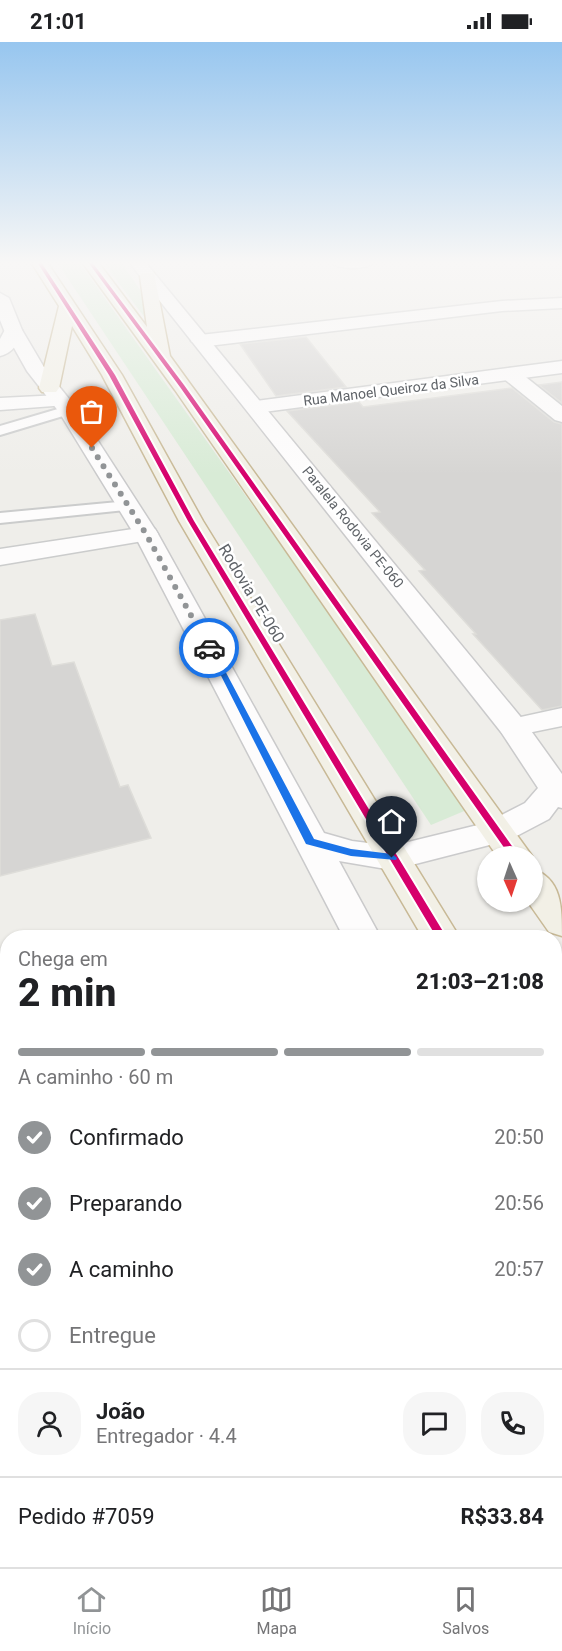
<!DOCTYPE html>
<html lang="pt">
<head>
<meta charset="utf-8">
<style>
  :root { --surface:#fff; --page:#f6f6f6; --text:#202124; --muted:#757577; --line:#e0e0e0; --accent:#919496 }
  body { margin:0; font-family:Roboto,sans-serif; background:var(--page); color:var(--text); height:100vh; display:flex; flex-direction:column; font-size:22px; white-space:nowrap }
  * { box-sizing:border-box; margin:0 }
  p { font-size:20px; color:var(--muted) }
  .icon { flex:none; width:33px; height:33px; fill:none; stroke:currentColor; stroke-width:2; stroke-linecap:round; stroke-linejoin:round }
  .map { position:relative; flex:1; overflow:hidden }
  .panel { position:absolute; left:0px; top:888px; width:562px; height:638px; display:flex; flex-direction:column; background:var(--surface); border-radius:24px 24px 0 0; box-shadow:0 2px 4px #0004 }
  .panel>* { flex:none }
  .needle { width:39px; rotate:177deg }
  .tools { position:absolute; left:477px; top:804px; display:grid; gap:12px }
  .tools a { display:grid; place-items:center; width:66px; height:66px; border-radius:50%; background:var(--surface); box-shadow:0 2px 4px #0004; font-size:30px }
  .pin { position:absolute; display:grid; place-items:center; width:51px; height:51px; color:#fff; margin:-62px -26px; border-radius:50% 50% 50% 0; rotate:-45deg; box-shadow:0 0 6px #0007 }
  .pin .icon { rotate:45deg }
  .courier { position:absolute; display:grid; place-items:center; width:60px; height:60px; margin:-30px; border:4px solid #1a73e8; border-radius:50%; background:#fff; color:#222; box-shadow:0 2px 8px #0007 }
  .overview em { font-style:normal; font-weight:800 }
  .overview div { display:flex; flex-direction:column-reverse }
  .overview { display:flex; align-items:center; justify-content:space-between; height:102px; padding:0 18px }
  h1 { font-size:39px; font-weight:800; line-height:45px }
  .bar { display:grid; grid-template-columns:repeat(4,1fr); gap:9px 6px; align-content:center; height:72px; padding:0 18px }
  .bar i { height:8px; border-radius:4px; background:var(--line) }
  .bar .current { background:var(--accent) }
  .bar p { grid-column:span 4 }
  .line { display:flex; align-items:center; gap:15px; padding:0 18px; border-top:2px solid var(--line) }
  .line div { flex:1 }
  .round { display:grid; place-items:center; flex:none; width:63px; height:63px; border-radius:24px; background:var(--page) }
  ol { padding:0 18px; list-style:none }
  li { display:flex; align-items:center; gap:18px; height:66px }
  li p { margin-inline-start:auto }
  li .icon { padding:6px; border-radius:50%; background:var(--accent); color:#fff; stroke-width:4 }
  li:last-child { color:var(--muted) }
  li i { width:33px; height:33px; border:3px solid var(--line); border-radius:50% }
  .status { display:flex; justify-content:space-between; align-items:center; height:42px; padding:0 30px; background:var(--surface); direction:ltr }
  .status svg { height:16px; fill:currentColor }
  .menu { display:flex; justify-content:space-around; align-items:center; height:84px; border-top:2px solid var(--line); background:var(--surface); font-size:16px; color:var(--muted) }
  .menu a { display:grid; justify-items:center; gap:3px }
  .menu .current { color:var(--accent) }
  .map>svg:first-child { display:block }
</style>
</head>
<body>
<div class="status"><b>21:01</b><svg viewBox="0 0 49 12"><path d="M0 12V9h3v3zM5 12V6h3v6zM10 12V3h3v9zM15 12V0h3v12zM26 1h20v11H26zM47 4h2v5h-2z"/></svg></div>
<div class="map">
<svg width="562" height="1525" viewBox="0 0 562 1525">
  <rect width="100%" height="100%" fill="#efeeea"/>
  <g fill="#d8ebd6">
    <polygon points="57,220 79,220 469,767 431,783"/>
    <polygon points="103,220 121,220 154,268 145,276"/>
  </g>
  <g fill="#d6d5d3" stroke="#deddd9" stroke-width="1.5">
    <polygon points="306,295 346,345 276,354 240,302"/>
    <polygon points="562,340 562,361 539,343"/>
    <polygon points="512,346 554,380 562,382 562,664 542,668 473,592 476,592 419,529 425,528 372,471 380,470 287,369 359,360 363,365"/>
    <polygon points="35,572 52,624 74,620 120,745 128,743 151,796 0,834 0,578"/>
  </g>
  <g fill="none" stroke-linecap="round" stroke-linejoin="round">
    <g stroke="#cbcccc" stroke-width="4">
      <g id="service">
        <polygon points="68,364 73,365 73,371 0,393 0,384"/>
        <polygon points="129,459 137,464 135,467 0,481 0,471"/>
      </g>
    </g>
    <g stroke="#cbcccc" stroke-width="3">
      <g id="minor">
        <path d="M331,220H374C367,228 338,228 331,220Z"/>
        <polygon points="562,256 562,266 502,269 200,305 191,299 200,293 502,259"/>
        <path d="M13,283L22,288C17,301 15,310 0,314V297L7,284Z"/>
        <polygon points="510,326 517,328 562,364 562,380 555,378 503,336 500,332 503,328"/>
        <polygon points="60,353 67,355 70,359 67,363 0,368 0,356"/>
        <polygon points="146,485 155,487 158,492 155,497 0,523 0,507"/>
        <polygon points="562,666 562,684 513,694 502,691 498,685 502,679"/>
        <polygon points="562,1472 562,1525 470,1525 472,1518 555,1518 555,1475"/>
      </g>
    </g>
    <g stroke="#cbcccc" stroke-width="3">
      <polygon id="tertiary" points="562,319 562,331 256,371 249,369 246,365 249,361 256,359"/>
    </g>
    <g stroke="#cacacb" stroke-width="3">
      <g id="secondary">
        <polygon points="129,220 145,220 524,679 562,732 562,766 558,765 549,777 509,798 392,828 339,819 381,896 344,896 134,492 59,370 27,329 4,288 0,278 0,251 9,256 22,288 45,327 78,368 158,492 324,791 352,799 392,804 486,781 525,761 538,746 501,690"/>
        <polygon points="555,1224 562,1227 562,1283 555,1280"/>
      </g>
    </g>
    <g stroke="#c8b996" stroke-width="3">
      <g id="trunk">
        <polygon points="31,220 47,220 122,333 203,479 460,896 423,896 179,479 102,333 72,284 59,346 56,350 42,350 39,346 59,264"/>
        <polygon points="82,220 98,220 147,285 140,234 142,231 154,231 170,314 532,814 497,814 175,348"/>
        <path d="M532,827C562,836 562,866 562,894L549,890L528,860H532Z"/>
        <polygon points="555,1057 562,1060 562,1104 555,1102"/>
      </g>
    </g>
    <use href="#service" fill="#fdfcfc" fill-rule="evenodd"/>
    <use href="#minor" fill="#fdfcfc" fill-rule="evenodd"/>
    <use href="#tertiary" fill="#fdfcfc" fill-rule="evenodd"/>
    <use href="#secondary" fill="#fdfcfc" fill-rule="evenodd"/>
    <use href="#trunk" fill="#f2f0e6" fill-rule="evenodd"/>
    <g stroke="#fff" stroke-width="4">
      <g id="cycleway">
        <polygon points="37,220 41,220 115,333 194,479 447,896 437,896 188,479 109,333"/>
        <polygon points="88,220 92,220 184,343 519,814 510,814 180,345"/>
      </g>
    </g>
    <use href="#cycleway" fill="#d6006c" fill-rule="evenodd"/>
  </g>
  <linearGradient id="sky" x2="0" y2="1"><stop stop-color="#97c6ef"/><stop offset="0.51" stop-color="#f8f7f6"/><stop offset="1" stop-color="#f8f7f6" stop-opacity="0"/></linearGradient>
  <rect width="562" height="433" fill="url(#sky)"/>
  <polygon fill="#1a73e8" points="206,604 213,606 314,797 351,807 392,812 397,816 396,818 351,814 306,802"/>
  <g fill="none" stroke-linecap="round" stroke-linejoin="round">
    <polyline stroke="#919496" stroke-width="6" stroke-dasharray="0 10.8" points="92,406 146,492 209,606"/>
  </g>
  <g text-anchor="middle" stroke-width="5" stroke-linejoin="round" paint-order="stroke">
    <g font-size="14" fill="#5f6368" stroke="#fff">
      <text transform="translate(391 348) rotate(-7)" y="5">Rua Manoel Queiroz da Silva</text>
      <text transform="translate(353 485) rotate(51)" y="5">Paralela Rodovia PE-060</text>
    </g>
    <g font-size="16" fill="#5f6368" stroke="#fff">
      <text transform="translate(252 551) rotate(59)" y="6">Rodovia PE-060</text>
    </g>
  </g>
</svg>
<div class="tools">
<a><svg class="needle" viewBox="-14 -14 28 28"><path d="M0-13l5 13h-10z" fill="#e53935"/><path d="M0 13l5-13h-10z" fill="#757577"/></svg></a>
</div>
<div class="pin" style="left:92px;top:406px;background:#ea580c"><svg class="icon" aria-label="bag" viewBox="0 0 24 24"><path d="M5 8h14l-1 12H6zM9 8a3 3 0 0 1 6 0"/></svg></div>
<div class="pin" style="left:392px;top:816px;background:#1f2937"><svg class="icon" aria-label="home" viewBox="0 0 24 24"><path d="M3 11l9-7 9 7M6 9v11h12V9"/></svg></div>
<div class="courier" style="left:209px;top:606px"><svg class="icon" aria-label="car" viewBox="0 0 24 24"><path d="M5 17H2v-5l4-1 3-4h7l3 4 3 1v5h-3M9 17h6M6 11h13"/><circle cx="7" cy="17" r="2"/><circle cx="17" cy="17" r="2"/></svg></div>
<section class="panel">
<div class="overview"><div><h1>2 min</h1><p>Chega em</p></div><em>21:03–21:08</em></div>
<div class="bar"><i class="current"></i><i class="current"></i><i class="current"></i><i></i><p>A caminho · 60 m</p></div>
<ol>
<li><svg class="icon" aria-label="check" viewBox="0 0 24 24"><path d="M5 12l5 5 9-10"/></svg>Confirmado<p>20:50</p></li>
<li><svg class="icon" aria-label="check" viewBox="0 0 24 24"><path d="M5 12l5 5 9-10"/></svg>Preparando<p>20:56</p></li>
<li><svg class="icon" aria-label="check" viewBox="0 0 24 24"><path d="M5 12l5 5 9-10"/></svg>A caminho<p>20:57</p></li>
<li><i></i>Entregue</li>
</ol>
<div class="line" style="height:108px"><a class="round"><svg class="icon" aria-label="person" viewBox="0 0 24 24"><circle cx="12" cy="8" r="4"/><path d="M4 21q1-7 8-7t8 7"/></svg></a><div><b>João</b><p>Entregador · 4.4</p></div><a class="round"><svg class="icon" aria-label="chat" viewBox="0 0 24 24"><path d="M4 5h16v11H9l-5 4z"/></svg></a><a class="round"><svg class="icon" aria-label="phone" viewBox="0 0 24 24"><path d="M5 4h4l2 5-3 2q2 4 5 5l2-3 5 2v4C11 20 4 13 5 4z"/></svg></a></div>
<div class="line" style="height:78px"><div>Pedido #7059</div><b>R$33.84</b></div>
</section>
</div>
<nav class="menu">
<a class="current"><svg class="icon" aria-label="home" viewBox="0 0 24 24"><path d="M3 11l9-7 9 7M6 9v11h12V9"/></svg>Início</a>
<a><svg class="icon" aria-label="map" viewBox="0 0 24 24"><path d="M3 6l6-2 6 2 6-2v14l-6 2-6-2-6 2zM9 4v14M15 6v14"/></svg>Mapa</a>
<a><svg class="icon" aria-label="saved" viewBox="0 0 24 24"><path d="M7 4h10v16l-5-4-5 4z"/></svg>Salvos</a>
</nav>
</body>
</html>
